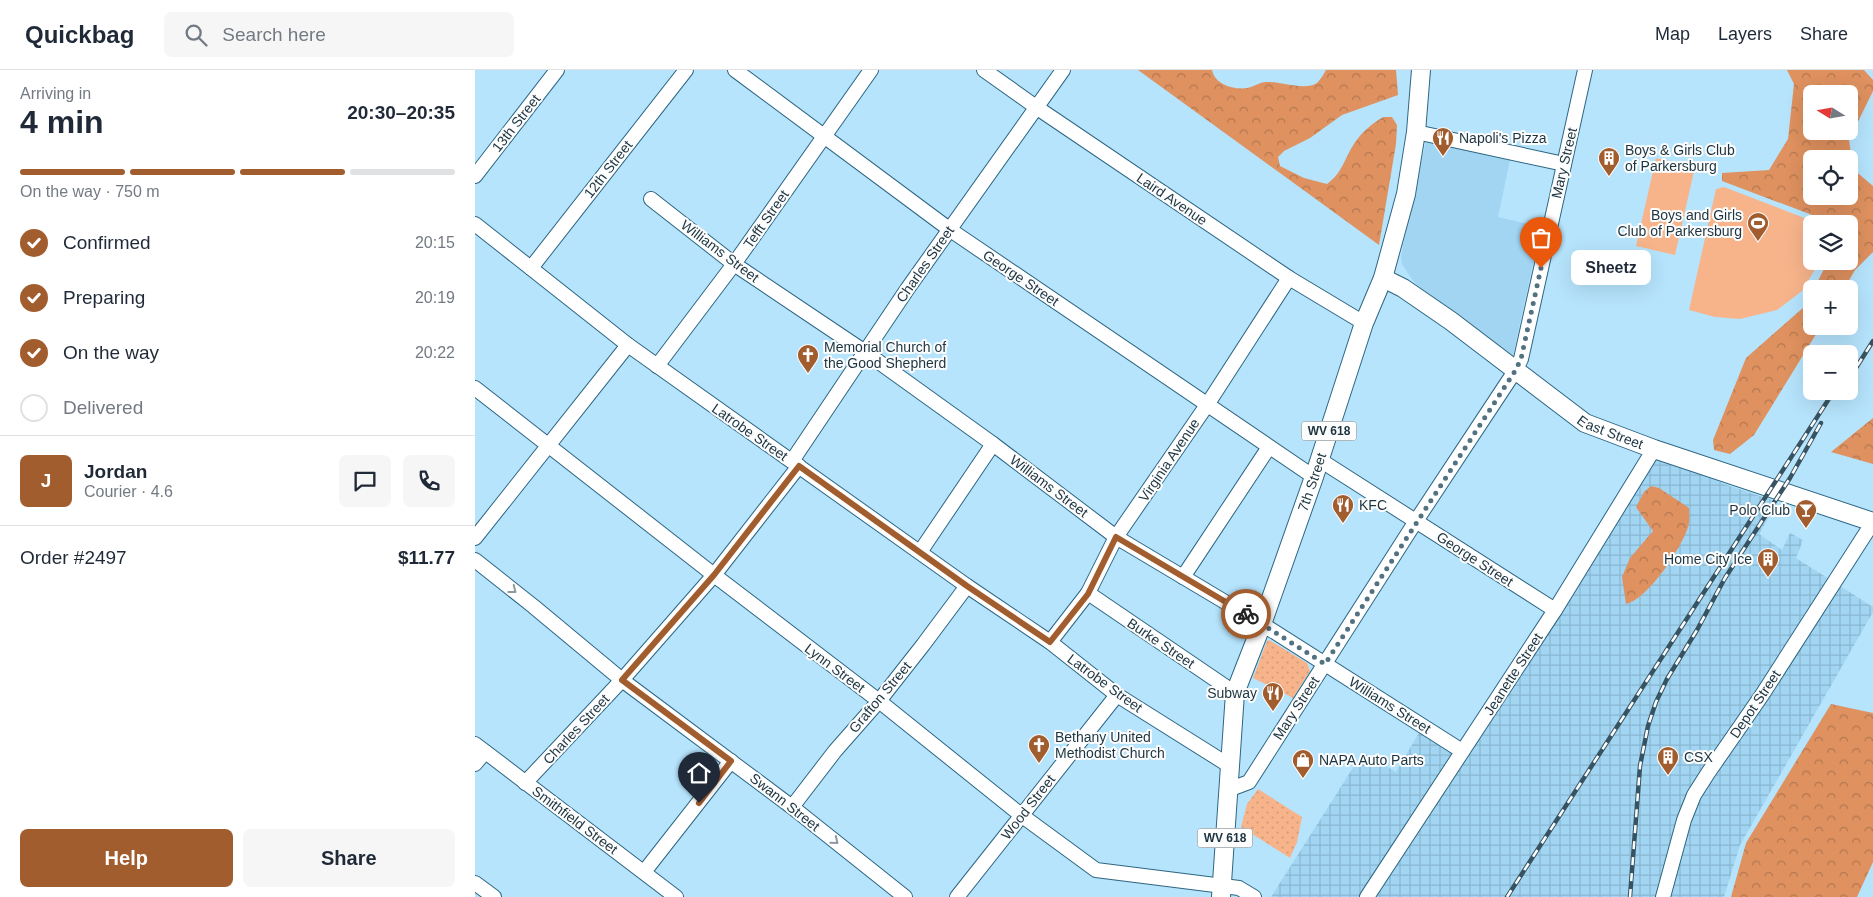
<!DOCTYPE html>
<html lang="en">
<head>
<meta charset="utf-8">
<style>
  :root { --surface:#fff; --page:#f6f6f7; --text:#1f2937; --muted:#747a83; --line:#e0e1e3; --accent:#a25d2f }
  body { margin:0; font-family:Arial,sans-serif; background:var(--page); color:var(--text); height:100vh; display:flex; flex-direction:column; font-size:19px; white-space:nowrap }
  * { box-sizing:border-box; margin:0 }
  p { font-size:16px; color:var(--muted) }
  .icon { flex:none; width:28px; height:28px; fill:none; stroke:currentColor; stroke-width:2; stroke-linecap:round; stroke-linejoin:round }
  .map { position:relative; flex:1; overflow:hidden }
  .side { display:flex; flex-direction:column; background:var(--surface); width:475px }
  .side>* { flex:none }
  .needle { width:32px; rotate:281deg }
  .tools { position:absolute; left:1328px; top:15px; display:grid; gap:10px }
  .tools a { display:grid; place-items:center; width:55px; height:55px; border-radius:8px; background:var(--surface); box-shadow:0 5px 20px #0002; font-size:25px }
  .pin { position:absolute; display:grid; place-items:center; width:42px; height:42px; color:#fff; margin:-51px -21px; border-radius:50% 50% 50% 0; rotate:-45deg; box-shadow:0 0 5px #0007 }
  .pin .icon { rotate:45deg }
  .courier { position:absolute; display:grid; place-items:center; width:50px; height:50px; margin:-25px; border:4px solid #a25d2f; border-radius:50%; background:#fff; color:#222; box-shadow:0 1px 6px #0007 }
  .bubble { position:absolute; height:35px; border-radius:8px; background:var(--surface); box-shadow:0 5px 20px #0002; font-size:16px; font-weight:700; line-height:35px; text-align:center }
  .head em { font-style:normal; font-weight:700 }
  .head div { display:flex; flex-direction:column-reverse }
  .head { display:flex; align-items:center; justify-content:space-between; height:85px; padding:0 20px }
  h1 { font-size:32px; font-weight:700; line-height:38px }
  .bar { display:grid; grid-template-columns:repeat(4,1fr); gap:8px 5px; align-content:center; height:60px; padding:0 20px }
  .bar i { height:6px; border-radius:4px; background:var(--line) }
  .bar .on { background:var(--accent) }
  .bar p { grid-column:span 4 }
  .line { display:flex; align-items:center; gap:12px; padding:0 20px; border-top:1px solid var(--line) }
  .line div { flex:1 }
  .round { display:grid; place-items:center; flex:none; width:52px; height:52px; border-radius:8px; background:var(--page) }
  ol { padding:0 20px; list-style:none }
  li { display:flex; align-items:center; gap:15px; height:55px }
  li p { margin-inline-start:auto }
  li .icon { padding:5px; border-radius:50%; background:var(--accent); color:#fff; stroke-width:4 }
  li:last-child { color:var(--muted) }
  li i { width:28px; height:28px; border:2px solid var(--line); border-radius:50% }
  .primary-button { display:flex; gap:10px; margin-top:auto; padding:10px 20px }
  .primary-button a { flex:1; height:58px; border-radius:8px; background:var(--accent); color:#fff; font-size:20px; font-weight:700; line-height:58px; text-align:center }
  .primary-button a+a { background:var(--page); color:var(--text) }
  header { display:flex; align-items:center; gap:30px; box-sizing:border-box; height:70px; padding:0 25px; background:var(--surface); border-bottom:1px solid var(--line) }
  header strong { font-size:24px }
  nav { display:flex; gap:28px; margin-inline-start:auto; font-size:18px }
  .search { width:350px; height:45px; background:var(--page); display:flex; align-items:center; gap:12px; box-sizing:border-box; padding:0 18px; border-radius:8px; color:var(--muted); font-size:19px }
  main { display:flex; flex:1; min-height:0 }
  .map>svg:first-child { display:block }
</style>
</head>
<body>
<header>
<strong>Quickbag</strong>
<div class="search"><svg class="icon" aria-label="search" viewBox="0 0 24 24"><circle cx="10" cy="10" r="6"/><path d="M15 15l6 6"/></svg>Search here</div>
<nav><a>Map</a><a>Layers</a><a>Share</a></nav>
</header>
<main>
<section class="side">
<div class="head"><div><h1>4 min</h1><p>Arriving in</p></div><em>20:30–20:35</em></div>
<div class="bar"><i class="on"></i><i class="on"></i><i class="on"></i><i></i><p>On the way · 750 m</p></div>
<ol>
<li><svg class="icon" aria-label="check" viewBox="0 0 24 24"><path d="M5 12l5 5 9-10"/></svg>Confirmed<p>20:15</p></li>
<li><svg class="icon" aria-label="check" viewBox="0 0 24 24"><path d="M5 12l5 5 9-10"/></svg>Preparing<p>20:19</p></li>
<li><svg class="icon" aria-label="check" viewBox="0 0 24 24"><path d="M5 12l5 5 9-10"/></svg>On the way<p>20:22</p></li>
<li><i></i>Delivered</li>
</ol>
<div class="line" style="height:90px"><b class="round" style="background:var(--accent);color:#fff">J</b><div><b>Jordan</b><p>Courier · 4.6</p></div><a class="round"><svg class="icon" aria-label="chat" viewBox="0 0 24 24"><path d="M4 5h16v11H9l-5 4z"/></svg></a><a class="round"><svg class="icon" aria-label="phone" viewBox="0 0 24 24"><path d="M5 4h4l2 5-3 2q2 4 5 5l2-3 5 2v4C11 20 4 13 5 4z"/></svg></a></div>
<div class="line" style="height:65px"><div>Order #2497</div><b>$11.77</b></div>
<div class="primary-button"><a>Help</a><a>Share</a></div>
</section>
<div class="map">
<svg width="1398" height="827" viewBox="0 0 1398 827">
  <defs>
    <pattern id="industrial-grid" width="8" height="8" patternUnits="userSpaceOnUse" patternTransform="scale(1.25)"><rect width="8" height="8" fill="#a1d5f2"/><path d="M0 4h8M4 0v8" fill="none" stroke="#8ab7d1"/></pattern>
    <pattern id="grass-dots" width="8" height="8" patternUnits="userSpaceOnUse" patternTransform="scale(1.25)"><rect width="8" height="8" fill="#f7b48b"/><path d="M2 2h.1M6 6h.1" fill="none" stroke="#d39b79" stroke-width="1.8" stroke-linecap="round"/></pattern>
    <pattern id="forest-crowns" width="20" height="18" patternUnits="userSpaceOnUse" patternTransform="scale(1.25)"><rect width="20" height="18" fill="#df915f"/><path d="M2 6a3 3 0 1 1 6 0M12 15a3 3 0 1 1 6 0" fill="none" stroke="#b47750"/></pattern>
  </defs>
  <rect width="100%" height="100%" fill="#b6e4fd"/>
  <polygon fill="#a1d5f2" points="951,71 1035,90 1023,147 1066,157 1038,285 1034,286 942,215 936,208 927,194 926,187 928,175"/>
  <polygon fill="url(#industrial-grid)" points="1179,379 1249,414 1303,432 1284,464 1307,480 1315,463 1328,470 1321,488 1398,537 1398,542 1265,775 1249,827 796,827 888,682 921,702 948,656 987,681"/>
  <g fill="url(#grass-dots)">
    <polygon points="794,570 832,593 835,601 818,628 778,608 792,571"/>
    <polygon points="783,719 827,747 822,772 815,788 766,757 772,734"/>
  </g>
  <g fill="url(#forest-crowns)" fill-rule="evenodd">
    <path d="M663,0H737C740,15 759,20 772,18C778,17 785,12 791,12C804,11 830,21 842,13C845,10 849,4 851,0H921L923,25L867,45L835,68L809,81L803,87L805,96L829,108L852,114C868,103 870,86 881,71C887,62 898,53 908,47H917L922,55L921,74L904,175Z"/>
    <path d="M1312,0H1389L1398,10V21L1374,70L1378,99L1398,116V182L1380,200L1369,219H1339L1353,191H1374V154H1361L1247,111V103L1294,100L1313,69L1319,14ZM1336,24H1374V61H1336ZM1336,89H1374V126H1336Z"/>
    <polygon points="1336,224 1336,256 1346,256 1279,365 1255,384 1239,380 1238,370 1271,288 1329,237"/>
    <polygon points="1398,348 1398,394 1356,382"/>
    <path d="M1176,416L1184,418L1214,438C1214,444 1215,452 1213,457C1206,479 1173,529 1151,534L1147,507L1155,488L1178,461L1161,437L1169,422Z"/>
    <polygon points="1356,634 1398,643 1398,792 1382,827 1256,827 1271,773"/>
  </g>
  <g fill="#f7b48b">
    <polygon points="1181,88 1220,97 1200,185 1161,176"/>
    <polygon points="1249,117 1345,154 1336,154 1336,191 1345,191 1327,221 1302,240 1265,249 1240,247 1214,240 1241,119"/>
  </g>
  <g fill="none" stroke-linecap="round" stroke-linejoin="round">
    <g stroke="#2d6682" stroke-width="16">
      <g id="minor">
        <polyline points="260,0 474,159 839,407"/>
        <polyline points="509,0 561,37 814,208 889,253"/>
        <polyline points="941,62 1089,94"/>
        <polyline points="0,106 82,0"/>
        <polyline points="176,129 259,194 390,282 518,374 641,467 787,554 987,681"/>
        <polyline points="0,154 153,275 492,516 575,572 642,625 755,696"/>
        <polyline points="56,198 211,0"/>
        <polyline points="182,296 259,194 396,0"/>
        <polyline points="0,318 239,505 404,631 546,745 621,800 764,818 779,827"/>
        <polyline points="845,390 1080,540"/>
        <polyline points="317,391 433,218 588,0"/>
        <polyline points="0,468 153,275"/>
        <polyline points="445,482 518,374"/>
        <polyline points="0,490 58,536 147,610 317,737 430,827"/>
        <polyline points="708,507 794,377"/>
        <polyline points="613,523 760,623"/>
        <polyline points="575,572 613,523 641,467 732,335 814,208"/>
        <polyline points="0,674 201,827"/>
        <polyline points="0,694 10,682"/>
        <polyline points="50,713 147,610 239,505 324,396"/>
        <polyline points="753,720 774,712 941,451 1040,301 1046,289 1110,0"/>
        <polyline points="317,737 360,681 404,631 448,575 492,516"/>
        <polyline points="169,802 256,691"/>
        <polyline points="0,813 19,827"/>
        <polyline points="482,827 642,625"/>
        <polyline points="892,827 1080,540 1179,379"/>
        <polyline points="1188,827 1209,750 1219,725 1233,703 1287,625 1398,452"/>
      </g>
    </g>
    <g stroke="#2d6682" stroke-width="20">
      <g id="major">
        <path id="s1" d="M908,208L928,218L976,251L1110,353L1179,379L1398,452"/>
        <path id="s2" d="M746,827L760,623L787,554L839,407L889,253L908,208L931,124L941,62L946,0"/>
      </g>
    </g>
    <use href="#minor" stroke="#fff" stroke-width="14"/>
    <use href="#major" stroke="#fff" stroke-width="18"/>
    <g stroke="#375362" stroke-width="4.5">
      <g id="rail">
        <polyline points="1374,309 1398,271"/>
        <polyline points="1032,827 1359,321"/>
        <polyline points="1155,827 1165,696 1173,656 1181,632 1192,609 1222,560 1250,508 1315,408 1346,353"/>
      </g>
    </g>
    <use href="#rail" stroke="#fdfdfd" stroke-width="2.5" stroke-dasharray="8" stroke-linecap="butt"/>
  </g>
  <defs><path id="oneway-chevron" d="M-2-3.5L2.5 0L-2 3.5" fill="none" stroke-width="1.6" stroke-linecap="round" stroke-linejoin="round" transform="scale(1.25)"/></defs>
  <g stroke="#8e9aa0">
    <use href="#oneway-chevron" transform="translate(38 520) rotate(38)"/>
    <use href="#oneway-chevron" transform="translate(360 771) rotate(39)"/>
  </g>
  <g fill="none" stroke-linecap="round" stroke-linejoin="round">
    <polyline stroke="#527282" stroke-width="5" stroke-dasharray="0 9" points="771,544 850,594 1040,301 1046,289 1066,198"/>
    <polyline stroke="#a25d2f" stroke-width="6" points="224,733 256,691 147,610 239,505 324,396 492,516 575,572 613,524 641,467 771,544"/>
  </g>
  <defs>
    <g id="restaurant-pin" transform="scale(1.125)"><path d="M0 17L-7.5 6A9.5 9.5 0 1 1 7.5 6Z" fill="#a25d2f" stroke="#fdfdfd"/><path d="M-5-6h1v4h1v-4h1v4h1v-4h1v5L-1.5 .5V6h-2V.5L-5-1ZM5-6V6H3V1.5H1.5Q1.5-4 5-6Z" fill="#fff"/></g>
    <g id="building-pin" transform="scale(1.125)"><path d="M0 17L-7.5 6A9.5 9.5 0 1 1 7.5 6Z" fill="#a25d2f" stroke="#fdfdfd"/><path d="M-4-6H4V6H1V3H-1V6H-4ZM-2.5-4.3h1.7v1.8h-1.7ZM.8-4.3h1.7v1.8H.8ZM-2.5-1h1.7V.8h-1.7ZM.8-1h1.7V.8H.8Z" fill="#fff"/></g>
    <g id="stadium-pin" transform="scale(1.125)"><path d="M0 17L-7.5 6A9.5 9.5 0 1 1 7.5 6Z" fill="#a25d2f" stroke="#fdfdfd"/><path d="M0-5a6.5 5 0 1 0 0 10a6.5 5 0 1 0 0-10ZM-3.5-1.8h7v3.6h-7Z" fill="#fff"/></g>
    <g id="church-pin" transform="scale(1.125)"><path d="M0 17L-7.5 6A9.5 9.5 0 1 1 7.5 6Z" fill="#a25d2f" stroke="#fdfdfd"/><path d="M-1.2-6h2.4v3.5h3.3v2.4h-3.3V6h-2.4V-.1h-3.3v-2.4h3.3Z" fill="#fff"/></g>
    <g id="bar-pin" transform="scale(1.125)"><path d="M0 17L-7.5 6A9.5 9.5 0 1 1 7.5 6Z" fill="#a25d2f" stroke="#fdfdfd"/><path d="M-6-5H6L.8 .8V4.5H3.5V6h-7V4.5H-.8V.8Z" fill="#fff"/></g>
    <g id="shop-pin" transform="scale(1.125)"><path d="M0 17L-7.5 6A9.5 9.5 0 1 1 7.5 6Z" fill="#a25d2f" stroke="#fdfdfd"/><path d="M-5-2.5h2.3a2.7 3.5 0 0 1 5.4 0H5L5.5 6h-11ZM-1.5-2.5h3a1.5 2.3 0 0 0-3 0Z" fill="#fff"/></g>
  </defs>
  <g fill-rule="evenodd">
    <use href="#restaurant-pin" x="968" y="68"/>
    <use href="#building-pin" x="1134" y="88"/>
    <use href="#stadium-pin" x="1283" y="153"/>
    <use href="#church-pin" x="333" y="285"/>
    <use href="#restaurant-pin" x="868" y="435"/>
    <use href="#bar-pin" x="1331" y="440"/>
    <use href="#building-pin" x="1293" y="489"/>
    <use href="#restaurant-pin" x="798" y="623"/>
    <use href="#church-pin" x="564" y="675"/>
    <use href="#building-pin" x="1193" y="687"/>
    <use href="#shop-pin" x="828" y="690"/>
  </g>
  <g text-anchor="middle" stroke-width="4" stroke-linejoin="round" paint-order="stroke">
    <g fill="#fdfdfd" stroke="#607079" stroke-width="1">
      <rect x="826.5" y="351.5" width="55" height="19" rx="4"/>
      <rect x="722.5" y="758.5" width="55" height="19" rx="4"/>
    </g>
    <g font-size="12" font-weight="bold" fill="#1c3440">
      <text x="854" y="365">WV 618</text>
      <text x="750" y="772">WV 618</text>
    </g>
    <g font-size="14" fill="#1c3440" stroke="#fdfdfd">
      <text transform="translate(41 53) rotate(-52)" y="5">13th Street</text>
      <text transform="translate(1089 93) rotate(-77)" y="5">Mary Street</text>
      <text transform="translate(133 99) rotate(-52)" y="5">12th Street</text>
      <text transform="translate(697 129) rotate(34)" y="5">Laird Avenue</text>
      <text transform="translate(291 149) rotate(-55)" y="5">Tefft Street</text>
      <text transform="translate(245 181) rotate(37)" y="5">Williams Street</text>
      <text transform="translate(450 194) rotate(-55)" y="5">Charles Street</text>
      <text transform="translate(546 208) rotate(34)" y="5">George Street</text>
      <text dy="5" stroke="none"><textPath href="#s1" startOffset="276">East Street</textPath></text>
      <text transform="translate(275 362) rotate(35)" y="5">Latrobe Street</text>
      <text transform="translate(694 390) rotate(-56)" y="5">Virginia Avenue</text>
      <text dy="5" stroke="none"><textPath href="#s2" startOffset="429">7th Street</textPath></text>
      <text transform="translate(574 416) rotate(37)" y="5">Williams Street</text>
      <text transform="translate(1000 489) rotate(33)" y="5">George Street</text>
      <text transform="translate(686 573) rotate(34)" y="5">Burke Street</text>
      <text transform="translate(360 598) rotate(37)" y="5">Lynn Street</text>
      <text transform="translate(1038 604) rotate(-57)" y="5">Jeanette Street</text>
      <text transform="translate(630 613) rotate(36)" y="5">Latrobe Street</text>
      <text transform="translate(405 627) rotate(-50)" y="5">Grafton Street</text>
      <text transform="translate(1280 634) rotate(-56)" y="5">Depot Street</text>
      <text transform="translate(915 635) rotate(32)" y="5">Williams Street</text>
      <text transform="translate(821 638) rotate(-57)" y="5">Mary Street</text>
      <text transform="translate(101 659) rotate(-47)" y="5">Charles Street</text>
      <text transform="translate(310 732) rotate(38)" y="5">Swann Street</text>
      <text transform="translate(553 737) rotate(-52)" y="5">Wood Street</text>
      <text transform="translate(100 750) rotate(37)" y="5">Smithfield Street</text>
    </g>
    <g font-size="14" fill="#1c3440" stroke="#fdfdfd" text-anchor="start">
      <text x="984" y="73">Napoli's Pizza</text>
      <text x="1150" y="85">Boys &amp; Girls Club<tspan x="1150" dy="16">of Parkersburg</tspan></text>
      <text x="1267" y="150" text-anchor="end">Boys and Girls<tspan x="1267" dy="16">Club of Parkersburg</tspan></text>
      <text x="349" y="282">Memorial Church of<tspan x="349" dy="16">the Good Shepherd</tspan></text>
      <text x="884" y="440">KFC</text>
      <text x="1315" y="445" text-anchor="end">Polo Club</text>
      <text x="1277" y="494" text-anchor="end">Home City Ice</text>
      <text x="782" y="628" text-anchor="end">Subway</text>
      <text x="580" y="672">Bethany United<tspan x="580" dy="16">Methodist Church</tspan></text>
      <text x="1209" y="692">CSX</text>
      <text x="844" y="695">NAPA Auto Parts</text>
    </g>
  </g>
</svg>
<div class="tools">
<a><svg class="needle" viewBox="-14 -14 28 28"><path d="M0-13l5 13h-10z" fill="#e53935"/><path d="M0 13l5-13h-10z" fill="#747a83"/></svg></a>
<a><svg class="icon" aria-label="locate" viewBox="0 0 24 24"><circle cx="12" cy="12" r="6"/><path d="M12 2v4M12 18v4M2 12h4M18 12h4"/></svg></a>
<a><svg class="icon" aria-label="layers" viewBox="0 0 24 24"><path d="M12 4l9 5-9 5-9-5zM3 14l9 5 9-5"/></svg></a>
<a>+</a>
<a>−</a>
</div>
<div class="pin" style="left:1066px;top:198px;background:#ea580c"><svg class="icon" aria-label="bag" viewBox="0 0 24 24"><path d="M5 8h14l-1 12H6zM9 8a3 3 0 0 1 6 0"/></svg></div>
<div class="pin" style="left:224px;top:733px;background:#1f2937"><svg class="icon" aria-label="home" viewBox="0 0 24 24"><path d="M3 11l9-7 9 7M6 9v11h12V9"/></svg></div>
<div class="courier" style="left:771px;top:544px"><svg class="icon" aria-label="bike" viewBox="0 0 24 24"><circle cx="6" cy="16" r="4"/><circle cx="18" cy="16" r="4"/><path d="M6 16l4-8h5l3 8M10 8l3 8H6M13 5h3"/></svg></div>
<div class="bubble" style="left:1096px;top:180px;width:80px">Sheetz</div>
</div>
</main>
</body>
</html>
